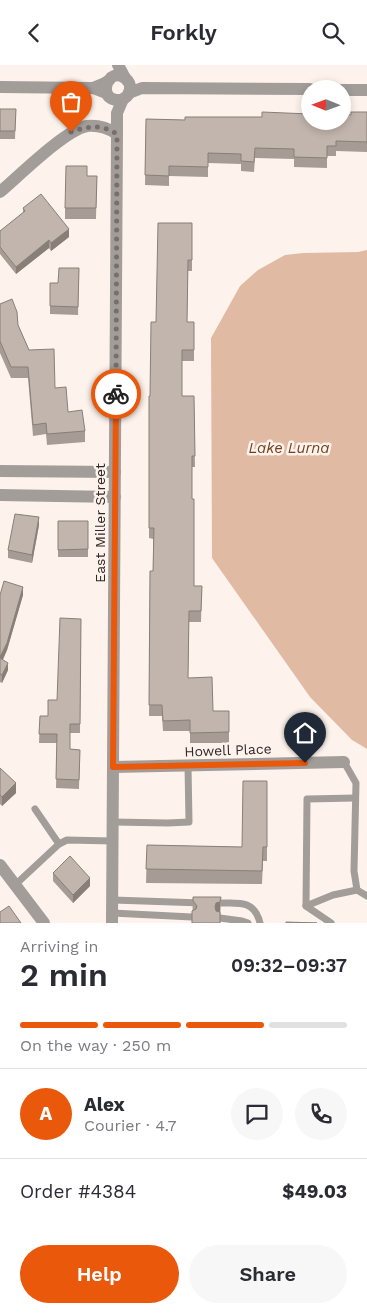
<!DOCTYPE html>
<html lang="en">
<head>
<meta charset="utf-8">
<style>
  :root { --surface:#fff; --page:#f7f7f7; --text:#2b2b33; --muted:#7c7c81; --line:#e1e1e2; --accent:#ea580c }
  body { margin:0; font-family:"Work Sans",sans-serif; background:var(--page); color:var(--text); height:100vh; display:flex; flex-direction:column; font-size:19px; white-space:nowrap }
  * { box-sizing:border-box; margin:0 }
  p { font-size:16px; color:var(--muted) }
  .icon { flex:none; width:28px; height:28px; fill:none; stroke:currentColor; stroke-width:2; stroke-linecap:round; stroke-linejoin:round }
  .map { position:relative; height:858px; overflow:hidden }
  .side { display:flex; flex-direction:column; background:var(--surface); flex:1 }
  .side>* { flex:none }
  .needle { width:32px; rotate:271deg }
  .controls { position:absolute; left:301px; top:15px; display:grid; gap:10px }
  .controls a { display:grid; place-items:center; width:50px; height:50px; border-radius:50%; background:var(--surface); box-shadow:0 2px 8px #0003; font-size:25px }
  .pin { position:absolute; display:grid; place-items:center; width:42px; height:42px; color:#fff; margin:-51px -21px; border-radius:50% 50% 50% 0; rotate:-45deg; box-shadow:0 0 5px #0007 }
  .pin .icon { rotate:45deg }
  .courier { position:absolute; display:grid; place-items:center; width:50px; height:50px; margin:-25px; border:4px solid #ea580c; border-radius:50%; background:#fff; color:#222; box-shadow:0 1px 6px #0007 }
  .overview em { font-style:normal; font-weight:600 }
  .overview div { display:flex; flex-direction:column-reverse }
  .overview { display:flex; align-items:center; justify-content:space-between; height:85px; padding:0 20px }
  h1 { font-size:32px; font-weight:600; line-height:38px }
  .bar { display:grid; grid-template-columns:repeat(4,1fr); gap:8px 5px; align-content:center; height:60px; padding:0 20px }
  .bar i { height:6px; border-radius:4px; background:var(--line) }
  .bar .current { background:var(--accent) }
  .bar p { grid-column:span 4 }
  .line { display:flex; align-items:center; gap:12px; padding:0 20px; border-top:1px solid var(--line) }
  .line div { flex:1 }
  .round { display:grid; place-items:center; flex:none; width:52px; height:52px; border-radius:26px; background:var(--page) }
  .action { display:flex; gap:10px; margin-top:auto; padding:10px 20px }
  .action a { flex:1; height:58px; border-radius:30px; background:var(--accent); color:#fff; font-size:20px; font-weight:600; line-height:58px; text-align:center }
  .action a+a { background:var(--page); color:var(--text) }
  header { display:flex; justify-content:space-between; align-items:center; height:65px; padding:0 20px; background:var(--surface); font-size:22px; font-weight:600 }
  .map>svg:first-child { display:block }
</style>
</head>
<body>
<header><svg class="icon" aria-label="back" viewBox="0 0 24 24"><path d="M15 5l-7 7 7 7"/></svg>Forkly<svg class="icon" aria-label="search" viewBox="0 0 24 24"><circle cx="10" cy="10" r="6"/><path d="M15 15l6 6"/></svg></header>
<div class="map">
<svg width="367" height="858" viewBox="0 0 367 858">
  <rect width="100%" height="100%" fill="#fef3ec"/>
  <polygon fill="#e1baa4" points="367,185 367,684 352,675 310,632 212,493 211,273 240,221 258,205 285,190 303,188 358,187"/>
  <g fill="none" stroke-linecap="round" stroke-linejoin="round">
    <g stroke="#a39d9a" stroke-width="7">
      <polyline points="344,697 356,718 354,806 357,825 367,831"/>
      <polyline points="35,744 59,779"/>
      <polyline points="113,757 168,758 189,757 188,701"/>
      <polyline points="15,820 59,779 67,775 113,776"/>
      <polyline points="113,835 202,838"/>
      <path d="M213,838C234,839 254,832 260,858"/>
      <polyline points="306,841 333,830 357,825"/>
      <polyline points="112,848 192,852"/>
      <polyline points="220,853 242,856 248,858"/>
      <polyline points="331,858 306,841 307,734 355,733"/>
    </g>
    <g stroke="#a39d9a" stroke-width="12">
      <polyline points="118,0 125,13"/>
      <path d="M0,127C19,111 65,65 87,61C98,60 108,63 117,69"/>
      <polyline points="0,406 115,407"/>
      <polyline points="0,430 115,432"/>
      <polyline points="113,702 344,697"/>
      <polyline points="0,800 44,858"/>
      <polyline points="112,858 117,69 117,48 123,34"/>
    </g>
    <g stroke="#a39d9a" stroke-width="12">
      <polyline points="0,22 93,23 106,28"/>
      <path d="M93,23C98,21 104,19 108,16C112,13 109,13 114,11C122,8 131,16 130,24C128,42 98,37 108,16"/>
      <polyline points="342,25 367,25"/>
      <polyline points="129,28 142,23 310,24"/>
    </g>
  </g>
  <g fill="#a79c95">
    <polygon points="0,44 16,44 15,74 0,74"/>
    <polygon points="367,47 367,87 336,86 336,91 327,91 327,103 294,102 294,94 255,93 254,107 241,106 241,99 208,98 208,112 169,111 169,121 145,120 146,54 185,55 262,52 351,50"/>
    <polygon points="87,111 97,111 96,154 65,154 65,143"/>
    <polygon points="23,143 69,172 51,186 49,183 16,209 0,189 0,166 23,148"/>
    <polygon points="192,158 192,206 188,206 187,257 194,257 194,296 182,296 182,331 194,331 195,402 192,402 192,434 194,521 202,521 201,557 189,557 188,613 213,646 229,646 229,678 190,678 190,666 163,666 162,651 149,651 150,506 153,506 153,474 149,473 149,331 150,331 156,257"/>
    <polygon points="79,203 78,250 50,249 50,218 58,218"/>
    <polygon points="0,239 18,260 29,285 55,323 68,347 85,366 85,377 47,380 46,369 33,371 28,313 11,313 0,288"/>
    <rect x="58" y="456" width="30" height="36"/>
    <polygon points="39,460 32,498 8,493 8,485"/>
    <polygon points="0,530 23,530 7,585 3,595 8,605 2,618 0,617"/>
    <polygon points="81,554 80,668 70,668 70,684 80,685 79,724 56,723 57,678 39,678 40,651 48,651 57,635"/>
    <polygon points="0,703 16,728 2,741 0,739"/>
    <polygon points="267,716 267,796 263,796 262,819 146,818 147,780 242,782"/>
    <polygon points="53,808 90,821 73,838 53,816"/>
    <polygon points="193,832 221,832 220,858 192,858"/>
  </g>
  <g fill="#887f79">
    <polygon points="69,164 69,172 51,186 51,178"/>
    <polygon points="49,175 49,183 16,209 16,202"/>
    <polygon points="39,452 39,460 32,498 32,490"/>
    <polygon points="23,522 23,530 7,585 0,600 0,592"/>
    <polygon points="8,598 8,605 2,618 2,610"/>
    <polygon points="16,718 16,728 2,741 2,732"/>
    <polygon points="90,813 90,821 73,838 73,830"/>
    <polygon points="220,837 220,848 216,849 215,842 216,838"/>
  </g>
  <g fill="#c2b5ad" stroke="#887f79">
    <polygon points="0,44 16,44 15,66 0,66"/>
    <polygon points="262,47 310,49 310,56 342,56 342,49 351,50 351,47 367,47 367,77 336,76 336,81 327,81 327,93 294,92 294,84 255,83 254,97 241,96 241,89 208,88 208,102 169,101 169,111 145,110 146,54 185,55 185,52 262,52"/>
    <polygon points="66,101 87,101 87,111 97,111 96,143 65,143"/>
    <polygon points="41,129 69,164 51,178 49,175 16,202 0,182 0,166 25,146 23,143"/>
    <polygon points="158,158 192,158 192,195 188,195 187,257 194,257 194,285 182,285 182,331 194,331 195,391 192,391 192,434 194,434 194,521 202,521 201,546 189,546 188,613 212,612 213,646 229,646 229,667 190,668 190,655 163,656 162,640 149,640 150,506 153,506 154,463 149,463 149,331 150,331 151,257 156,257"/>
    <polygon points="59,203 79,203 78,242 50,241 50,218 58,218"/>
    <polygon points="12,234 17,247 18,260 29,285 54,284 55,323 66,322 68,347 82,345 85,366 47,369 46,358 33,360 28,302 11,302 0,276 0,239"/>
    <polygon points="15,449 39,452 32,490 8,485"/>
    <polygon points="58,456 88,456 88,484 58,485"/>
    <polygon points="4,516 23,522 7,578 0,592 0,530"/>
    <polygon points="60,553 81,554 80,659 70,659 70,684 80,685 79,715 56,714 57,669 39,669 40,651 48,651 48,635 57,635"/>
    <polygon points="0,593 8,598 2,610 0,609"/>
    <polygon points="0,703 16,718 2,732 0,730"/>
    <polygon points="243,716 267,716 267,782 263,782 262,806 146,804 147,780 242,782"/>
    <polygon points="70,791 90,813 73,830 53,808"/>
    <polygon points="193,832 221,832 220,837 216,838 215,842 216,846 220,847 220,858 192,858 192,846 196,844 197,841 193,836"/>
    <polygon points="9,841 21,858 0,858 0,847"/>
    <polygon points="286,857 317,858 286,858"/>
  </g>
  <g fill="none" stroke-linecap="round" stroke-linejoin="round">
    <path stroke="#776f6b" stroke-width="5" stroke-dasharray="0 9" d="M71,67C88,61 101,59 117,69L116,329"/>
    <polyline stroke="#ea580c" stroke-width="6" points="116,329 113,702 305,698"/>
  </g>
  <g text-anchor="middle" stroke-width="5" stroke-linejoin="round" paint-order="stroke">
    <g font-size="14" fill="#2e2826" stroke="#fef3ec">
      <text transform="translate(100 458) rotate(-90)" y="5">East Miller Street</text>
      <text transform="translate(228 685) rotate(-2)" y="5">Howell Place</text>
    </g>
    <g font-size="15" font-style="italic" fill="#73401f" stroke="#fef3ec">
      <text x="289" y="388">Lake Lurna</text>
    </g>
  </g>
</svg>
<div class="controls">
<a><svg class="needle" viewBox="-14 -14 28 28"><path d="M0-13l5 13h-10z" fill="#e53935"/><path d="M0 13l5-13h-10z" fill="#7c7c81"/></svg></a>
</div>
<div class="pin" style="left:71px;top:67px;background:#ea580c"><svg class="icon" aria-label="bag" viewBox="0 0 24 24"><path d="M5 8h14l-1 12H6zM9 8a3 3 0 0 1 6 0"/></svg></div>
<div class="pin" style="left:305px;top:698px;background:#1f2937"><svg class="icon" aria-label="home" viewBox="0 0 24 24"><path d="M3 11l9-7 9 7M6 9v11h12V9"/></svg></div>
<div class="courier" style="left:116px;top:329px"><svg class="icon" aria-label="bike" viewBox="0 0 24 24"><circle cx="6" cy="16" r="4"/><circle cx="18" cy="16" r="4"/><path d="M6 16l4-8h5l3 8M10 8l3 8H6M13 5h3"/></svg></div>
</div>
<section class="side">
<div class="overview"><div><h1>2 min</h1><p>Arriving in</p></div><em>09:32–09:37</em></div>
<div class="bar"><i class="current"></i><i class="current"></i><i class="current"></i><i></i><p>On the way · 250 m</p></div>
<div class="line" style="height:90px"><b class="round" style="background:var(--accent);color:#fff">A</b><div><b>Alex</b><p>Courier · 4.7</p></div><a class="round"><svg class="icon" aria-label="chat" viewBox="0 0 24 24"><path d="M4 5h16v11H9l-5 4z"/></svg></a><a class="round"><svg class="icon" aria-label="phone" viewBox="0 0 24 24"><path d="M5 4h4l2 5-3 2q2 4 5 5l2-3 5 2v4C11 20 4 13 5 4z"/></svg></a></div>
<div class="line" style="height:65px"><div>Order #4384</div><b>$49.03</b></div>
<div class="action"><a>Help</a><a>Share</a></div>
</section>
</body>
</html>
